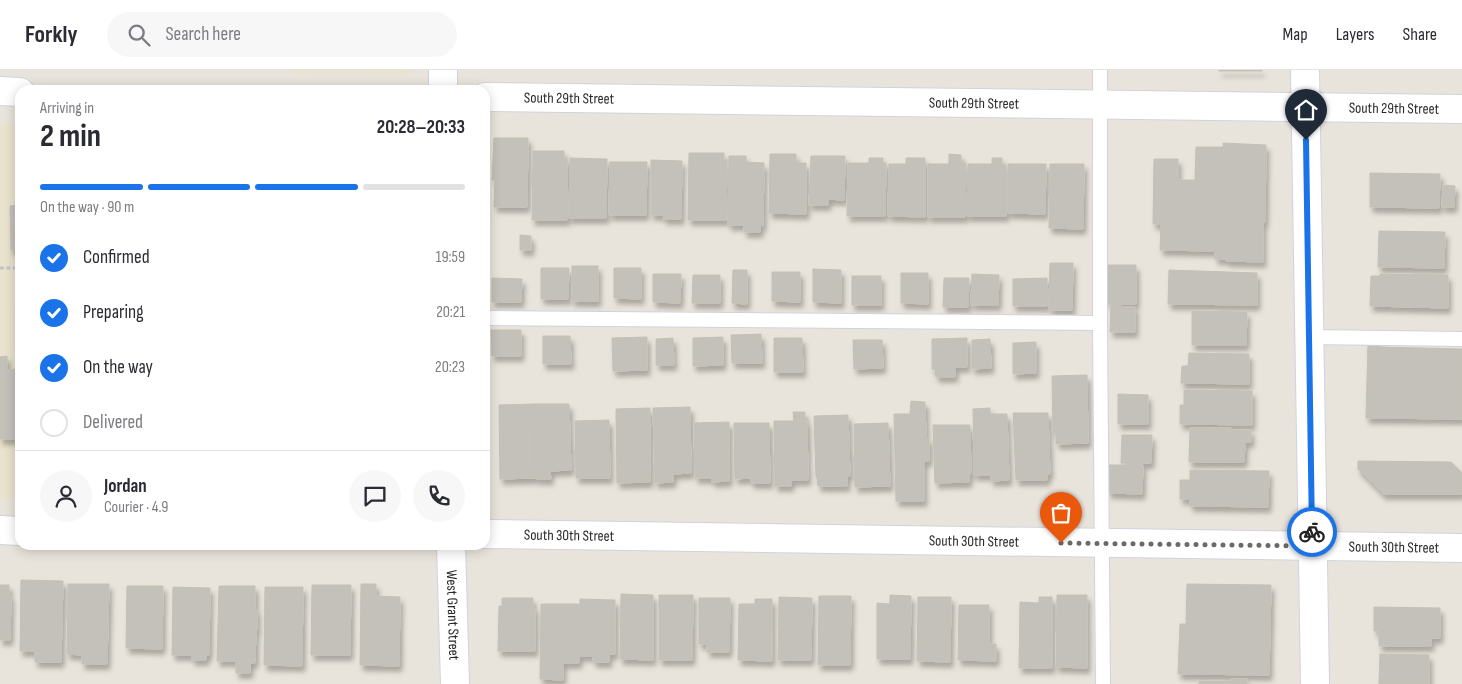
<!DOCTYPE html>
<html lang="en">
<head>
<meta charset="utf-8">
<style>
  :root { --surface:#fff; --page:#f7f7f7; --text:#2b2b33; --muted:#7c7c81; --line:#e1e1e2; --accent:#1a73e8 }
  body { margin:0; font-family:"Sofia Sans Condensed",sans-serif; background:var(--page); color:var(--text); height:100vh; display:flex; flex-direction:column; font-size:19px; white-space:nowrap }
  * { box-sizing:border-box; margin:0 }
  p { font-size:16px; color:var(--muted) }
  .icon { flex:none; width:28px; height:28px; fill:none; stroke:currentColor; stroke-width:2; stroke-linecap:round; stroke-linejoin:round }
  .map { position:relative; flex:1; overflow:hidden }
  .side { position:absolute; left:15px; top:15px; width:475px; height:465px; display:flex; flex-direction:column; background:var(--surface); border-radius:15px; box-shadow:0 2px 12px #0003 }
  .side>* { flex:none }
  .pin { position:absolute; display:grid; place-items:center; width:42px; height:42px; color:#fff; margin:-51px -21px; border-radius:50% 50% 50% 0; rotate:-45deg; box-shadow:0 0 5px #0007 }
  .pin .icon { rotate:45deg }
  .courier { position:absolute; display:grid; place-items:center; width:50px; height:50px; margin:-25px; border:4px solid #1a73e8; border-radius:50%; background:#fff; color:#222; box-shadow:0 1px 6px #0007 }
  .headline em { font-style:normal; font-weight:700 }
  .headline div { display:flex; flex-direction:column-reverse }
  .headline { display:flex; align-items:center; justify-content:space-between; height:85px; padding:0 25px }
  h1 { font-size:32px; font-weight:700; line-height:38px }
  .bar { display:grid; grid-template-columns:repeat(4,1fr); gap:8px 5px; align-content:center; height:60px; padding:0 25px }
  .bar i { height:6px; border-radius:4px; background:var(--line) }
  .bar .selected { background:var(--accent) }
  .bar p { grid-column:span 4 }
  .line { display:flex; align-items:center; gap:12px; padding:0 25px; border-top:1px solid var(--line) }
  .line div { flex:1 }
  .round { display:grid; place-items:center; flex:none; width:52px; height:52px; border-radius:26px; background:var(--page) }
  ol { padding:0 25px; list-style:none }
  li { display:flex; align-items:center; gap:15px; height:55px }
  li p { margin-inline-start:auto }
  li .icon { padding:5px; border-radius:50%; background:var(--accent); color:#fff; stroke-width:4 }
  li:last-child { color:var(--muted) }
  li i { width:28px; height:28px; border:2px solid var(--line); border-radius:50% }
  header { display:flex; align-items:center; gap:30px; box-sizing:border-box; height:70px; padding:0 25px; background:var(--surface); border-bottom:1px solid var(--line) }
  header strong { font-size:24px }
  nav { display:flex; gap:28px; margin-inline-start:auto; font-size:18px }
  .search { width:350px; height:45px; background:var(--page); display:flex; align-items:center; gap:12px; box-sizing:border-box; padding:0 18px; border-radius:28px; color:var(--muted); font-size:19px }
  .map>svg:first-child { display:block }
</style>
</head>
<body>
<header>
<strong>Forkly</strong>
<div class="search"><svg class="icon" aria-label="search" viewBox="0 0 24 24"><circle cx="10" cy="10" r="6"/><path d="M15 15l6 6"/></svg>Search here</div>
<nav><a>Map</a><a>Layers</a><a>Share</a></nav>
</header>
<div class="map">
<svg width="1462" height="614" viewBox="0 0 1462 614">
  <defs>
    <filter id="shadow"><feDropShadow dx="3" dy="5.5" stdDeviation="2.5" flood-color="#0004"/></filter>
  </defs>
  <rect width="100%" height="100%" fill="#e9e4db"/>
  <g fill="#e9e2cc">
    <polygon points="293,0 412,0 406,4 293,3"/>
    <polygon points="0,54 20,55 20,429 0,429"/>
  </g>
  <g fill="#c4c1bb" stroke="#c4c0b5" filter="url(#shadow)">
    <rect x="1219" y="0" width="43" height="1"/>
    <polygon points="494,68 528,68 527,137 494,137 495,110 492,110"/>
    <polygon points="1223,73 1266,75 1265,152 1263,152 1263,192 1226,191 1226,189 1215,189 1215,181 1160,180 1161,154 1153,154 1154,89 1178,89 1178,110 1195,110 1196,77 1223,77"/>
    <polygon points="533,81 564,81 564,90 567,90 567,150 532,150"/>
    <polygon points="689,83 724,83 724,93 727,93 726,150 688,150"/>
    <polygon points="770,84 796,84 796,93 806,93 806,144 769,143"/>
    <polygon points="949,84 961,85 961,93 966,93 965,147 928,147 928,94 949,94"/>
    <polygon points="729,86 746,86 746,92 764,93 763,156 760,155 760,162 744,162 744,155 728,155"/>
    <polygon points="811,86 845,86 844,130 828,129 828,135 809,135"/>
    <polygon points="570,88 607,89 606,148 569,148"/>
    <polygon points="869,88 883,88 883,93 886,93 885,146 847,146 848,93 869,93"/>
    <polygon points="906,88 925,88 925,147 888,146 889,94 906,94"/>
    <polygon points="992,88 1002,88 1002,94 1006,95 1006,146 967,146 968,94 992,94"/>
    <polygon points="651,90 682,91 681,149 663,149 664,145 651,145"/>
    <polygon points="610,92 647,92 646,145 609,145"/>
    <polygon points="1008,94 1046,94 1045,144 1008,143"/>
    <polygon points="1050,94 1084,94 1083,159 1049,158"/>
    <polygon points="1370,103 1440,104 1439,138 1370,137"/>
    <polygon points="1443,115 1455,116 1454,137 1442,137"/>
    <polygon points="20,135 20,180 11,180 10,136"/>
    <polygon points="1379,161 1445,162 1444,198 1378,197"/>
    <polygon points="520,165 531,166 531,180 520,180"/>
    <polygon points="1050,193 1073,193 1072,240 1049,240"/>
    <polygon points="1108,195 1136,195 1136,234 1107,234"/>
    <rect x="572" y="196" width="26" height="35"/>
    <polygon points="541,198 569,198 568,229 541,229"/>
    <polygon points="614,198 641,198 641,229 614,228"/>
    <polygon points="813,199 841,200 841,233 813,232"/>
    <polygon points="733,200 747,200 747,234 732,233"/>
    <polygon points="1169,200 1257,203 1257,235 1168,234"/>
    <polygon points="772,202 800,202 800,232 772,231"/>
    <polygon points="901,203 928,203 928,234 901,233"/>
    <polygon points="653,204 681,204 680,233 653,232"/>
    <polygon points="972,204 999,205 998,235 971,235"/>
    <polygon points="1380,204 1448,205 1448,238 1370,236 1371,206 1380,206"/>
    <polygon points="693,205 720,205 720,233 692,233"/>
    <rect x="852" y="206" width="29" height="29"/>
    <polygon points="492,208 522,209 521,232 492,232"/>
    <polygon points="944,208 969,208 968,237 943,237"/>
    <polygon points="1047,208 1047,236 1013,236 1013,209"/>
    <rect x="16" y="232" width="4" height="37"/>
    <polygon points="1111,236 1135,237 1135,262 1110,262"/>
    <polygon points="1192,241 1247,242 1246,275 1192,275"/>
    <polygon points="491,260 521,260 521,286 492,286"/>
    <polygon points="761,264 762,293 732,293 731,265"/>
    <polygon points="543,266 570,266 571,294 543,294"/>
    <polygon points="647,267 647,300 613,301 612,268"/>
    <polygon points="723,267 723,295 693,296 693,268"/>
    <polygon points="673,268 674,295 656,295 656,269"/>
    <polygon points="774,268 802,268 803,302 774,302"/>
    <polygon points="967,268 967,297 955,297 955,307 936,307 935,299 932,299 932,269"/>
    <polygon points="990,269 991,298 972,299 972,270"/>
    <polygon points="853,270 882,270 883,298 854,299"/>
    <polygon points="1036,272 1036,303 1013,304 1013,273"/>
    <polygon points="1368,273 1380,273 1380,277 1462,279 1462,349 1366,348"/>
    <polygon points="1189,283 1249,284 1249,314 1181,313 1182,296 1188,296"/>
    <polygon points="7,286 7,300 20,299 20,365 16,365 16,369 0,369 0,287"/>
    <polygon points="1087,305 1088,373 1056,374 1056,363 1053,363 1052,306"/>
    <polygon points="1184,320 1252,321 1252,355 1180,354 1180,335 1184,335"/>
    <polygon points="1118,324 1148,325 1148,354 1118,354"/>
    <polygon points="911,331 925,332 926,369 929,369 929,391 924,391 924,431 896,431 894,344 910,344"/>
    <polygon points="534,334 535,408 500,409 499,335"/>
    <polygon points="534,334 569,334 571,400 550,401 551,409 536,409"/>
    <polygon points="690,337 691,403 673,404 673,412 655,413 653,338"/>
    <polygon points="650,338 650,412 617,413 616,339"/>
    <polygon points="990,338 990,344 1007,344 1009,410 991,411 991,405 974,405 973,339"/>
    <polygon points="793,342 805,342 805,351 807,351 808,410 791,410 791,416 775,416 774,351 794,351"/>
    <polygon points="1013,343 1048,343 1050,404 1047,404 1047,410 1016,410"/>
    <polygon points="848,345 850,406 847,406 847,416 818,416 817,407 816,407 814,346"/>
    <polygon points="609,350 610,408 576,408 575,351"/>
    <polygon points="729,352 729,411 712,412 712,408 695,408 694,353"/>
    <polygon points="734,353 769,353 770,413 751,413 751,408 735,409"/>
    <polygon points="888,353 890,416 855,417 854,354"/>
    <polygon points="933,355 970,355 971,404 969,404 969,412 935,413"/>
    <polygon points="1190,358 1231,358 1231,360 1251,360 1251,372 1245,372 1244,392 1189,392"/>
    <polygon points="1122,365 1152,365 1151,393 1121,393"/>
    <polygon points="1358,391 1451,392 1462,403 1462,424 1383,424 1358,399"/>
    <polygon points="1108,395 1143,395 1142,424 1108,423"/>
    <polygon points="1190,400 1269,401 1268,437 1190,436 1190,429 1180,429 1180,410 1190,410"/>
    <polygon points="21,510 63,511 61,592 35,592 35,581 20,581"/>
    <polygon points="68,514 109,514 107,594 82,594 82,585 67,584"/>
    <polygon points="361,514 376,514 376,526 400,527 399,596 360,595"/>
    <polygon points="1187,514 1271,515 1269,605 1178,604 1180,554 1186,554"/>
    <polygon points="0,515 9,515 9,526 11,526 10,570 0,570"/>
    <polygon points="312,515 351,515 350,585 311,585"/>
    <polygon points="127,516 163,516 162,579 126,578"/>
    <polygon points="219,516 255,516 255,540 257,540 257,560 256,560 255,593 250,593 250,603 236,603 236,591 217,591"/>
    <polygon points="173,517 210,518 209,585 206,585 206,590 192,590 192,585 172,585"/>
    <polygon points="265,517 303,517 302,596 264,595"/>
    <polygon points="621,524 653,525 653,590 620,589"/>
    <polygon points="659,525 693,525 692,590 659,590"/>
    <polygon points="890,525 911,526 910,589 877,589 877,533 890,534"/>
    <polygon points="1057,525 1087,525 1087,598 1056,597"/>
    <polygon points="819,526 851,526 850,595 818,595"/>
    <polygon points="779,527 812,528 811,590 778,590"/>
    <polygon points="918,527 951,527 950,592 917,591"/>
    <polygon points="1039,527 1052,527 1052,598 1019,598 1020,532 1039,533"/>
    <polygon points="502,528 533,528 533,537 535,538 535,581 498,581 499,536 502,536"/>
    <polygon points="699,528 730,528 729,582 707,582 707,574 699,574"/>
    <polygon points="580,529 615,530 615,584 609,584 609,592 593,592 593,586 579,586"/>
    <polygon points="755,529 772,529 772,591 738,590 739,534 755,534"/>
    <polygon points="541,534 579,534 579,593 563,593 563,610 540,609"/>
    <polygon points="959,535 989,535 989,574 996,574 996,591 958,590"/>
    <polygon points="1374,537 1440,538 1440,568 1431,568 1431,576 1379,576 1379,561 1374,561"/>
    <polygon points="1380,584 1429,585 1429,614 1379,614"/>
    <polygon points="1231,609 1247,609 1247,614 1199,614 1199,611 1231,611"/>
  </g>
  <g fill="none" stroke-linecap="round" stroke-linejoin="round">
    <g stroke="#d1d2df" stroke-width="16">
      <g id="service">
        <polyline points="1100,0 1100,253 1103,614"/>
        <polyline points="485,248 1100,253"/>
        <polyline points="1309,267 1462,269"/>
      </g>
    </g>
    <g stroke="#d1d2df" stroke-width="30">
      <g id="minor">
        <polyline points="443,0 443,20"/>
        <polyline points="0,21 20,22"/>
        <path id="s1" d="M485,27L1462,39"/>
        <polyline points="0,460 20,461"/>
        <path id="s2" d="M485,464L1462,478"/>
        <path id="s3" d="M451,475L455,614"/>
      </g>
    </g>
    <g stroke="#d1d2df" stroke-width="30">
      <polyline id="secondary" points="1305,0 1315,614"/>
    </g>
    <polyline stroke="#c3c3c3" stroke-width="3" stroke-dasharray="4 2.5" stroke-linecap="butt" points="0,198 20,198"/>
    <use href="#service" stroke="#fff" stroke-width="14"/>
    <use href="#minor" stroke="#fff" stroke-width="28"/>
    <use href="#secondary" stroke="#fff" stroke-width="28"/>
  </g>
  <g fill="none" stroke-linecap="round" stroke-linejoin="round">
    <polyline stroke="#6c6a67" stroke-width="5" stroke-dasharray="0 9" points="1061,473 1312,476 1312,462"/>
    <polyline stroke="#1a73e8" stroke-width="6" points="1306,70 1312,462"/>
  </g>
  <g text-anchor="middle" stroke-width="4" stroke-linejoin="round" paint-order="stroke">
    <g font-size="15" fill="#282828" stroke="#fff">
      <text dy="5" stroke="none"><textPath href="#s1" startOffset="84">South 29th Street</textPath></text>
      <text dy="5" stroke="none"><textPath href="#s1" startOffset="489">South 29th Street</textPath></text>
      <text dy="5" stroke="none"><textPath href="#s1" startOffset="909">South 29th Street</textPath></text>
      <text dy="5" stroke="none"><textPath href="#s2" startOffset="84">South 30th Street</textPath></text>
      <text dy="5" stroke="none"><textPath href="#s2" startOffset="489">South 30th Street</textPath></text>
      <text dy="5" stroke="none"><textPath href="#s2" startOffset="909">South 30th Street</textPath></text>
      <text dy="5" stroke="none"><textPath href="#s3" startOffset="70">West Grant Street</textPath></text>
    </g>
  </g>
</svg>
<div class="pin" style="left:1061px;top:473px;background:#ea580c"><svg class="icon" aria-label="bag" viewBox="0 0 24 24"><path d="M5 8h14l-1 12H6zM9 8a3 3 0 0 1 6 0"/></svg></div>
<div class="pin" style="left:1306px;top:70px;background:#1f2937"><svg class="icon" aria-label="home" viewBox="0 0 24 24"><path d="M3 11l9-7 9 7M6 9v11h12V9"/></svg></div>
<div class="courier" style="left:1312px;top:462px"><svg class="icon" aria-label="bike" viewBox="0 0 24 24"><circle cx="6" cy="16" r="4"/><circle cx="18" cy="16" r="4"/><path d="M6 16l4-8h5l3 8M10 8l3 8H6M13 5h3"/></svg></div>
<section class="side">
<div class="headline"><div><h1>2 min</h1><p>Arriving in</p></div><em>20:28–20:33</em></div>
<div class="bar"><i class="selected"></i><i class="selected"></i><i class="selected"></i><i></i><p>On the way · 90 m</p></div>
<ol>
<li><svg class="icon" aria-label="check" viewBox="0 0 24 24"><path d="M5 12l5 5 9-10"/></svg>Confirmed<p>19:59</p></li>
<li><svg class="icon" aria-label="check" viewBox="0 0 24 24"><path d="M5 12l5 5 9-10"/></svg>Preparing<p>20:21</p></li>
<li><svg class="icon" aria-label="check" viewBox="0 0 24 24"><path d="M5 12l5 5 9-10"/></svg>On the way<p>20:23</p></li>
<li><i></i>Delivered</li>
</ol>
<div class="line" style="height:90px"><a class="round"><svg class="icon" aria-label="person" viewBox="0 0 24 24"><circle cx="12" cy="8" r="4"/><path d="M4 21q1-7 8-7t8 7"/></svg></a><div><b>Jordan</b><p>Courier · 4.9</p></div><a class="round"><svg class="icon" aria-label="chat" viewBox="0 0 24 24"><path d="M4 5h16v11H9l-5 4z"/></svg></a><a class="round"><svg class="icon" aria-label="phone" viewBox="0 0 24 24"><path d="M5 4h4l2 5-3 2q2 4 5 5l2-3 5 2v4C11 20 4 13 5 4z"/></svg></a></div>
</section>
</div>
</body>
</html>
